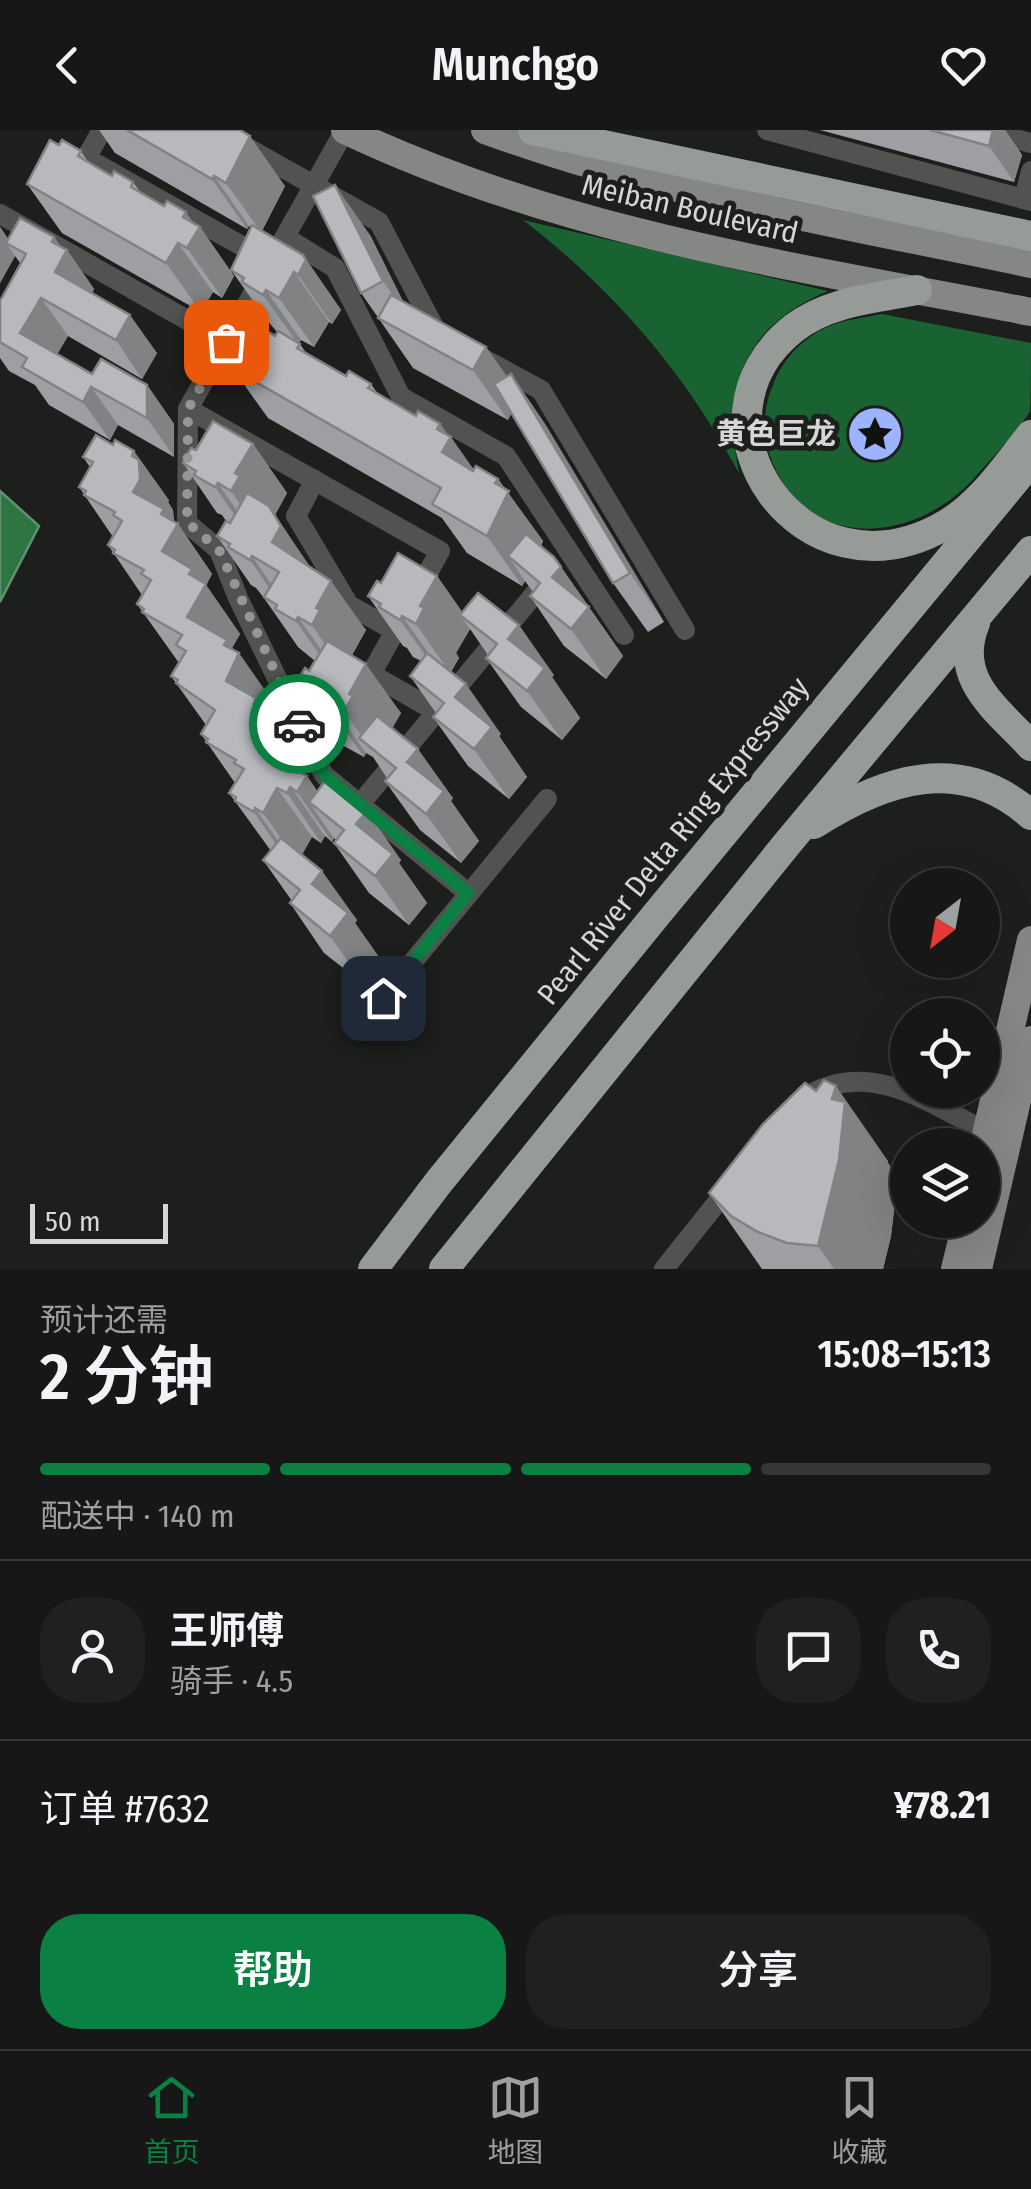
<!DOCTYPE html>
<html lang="zh">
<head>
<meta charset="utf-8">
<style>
  :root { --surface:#161716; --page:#1f201f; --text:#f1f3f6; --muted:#9e9fa1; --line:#353635; --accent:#0b8043 }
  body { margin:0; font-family:"Fira Sans Condensed","Noto Sans SC",sans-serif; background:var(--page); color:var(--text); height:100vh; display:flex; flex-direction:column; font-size:38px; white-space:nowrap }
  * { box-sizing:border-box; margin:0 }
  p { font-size:32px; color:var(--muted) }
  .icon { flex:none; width:55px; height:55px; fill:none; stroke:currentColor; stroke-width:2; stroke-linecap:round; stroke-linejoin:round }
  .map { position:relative; height:1139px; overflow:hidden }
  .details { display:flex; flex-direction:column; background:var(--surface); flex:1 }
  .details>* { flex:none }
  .needle { width:65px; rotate:211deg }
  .controls { position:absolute; left:890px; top:738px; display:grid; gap:20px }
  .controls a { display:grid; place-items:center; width:110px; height:110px; border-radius:50%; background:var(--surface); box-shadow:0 10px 40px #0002,0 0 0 2px var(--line); font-size:50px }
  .scale { position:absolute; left:30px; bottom:25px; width:138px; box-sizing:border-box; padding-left:10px; border:5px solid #d5d7d5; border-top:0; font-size:28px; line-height:35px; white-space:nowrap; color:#d5d7d5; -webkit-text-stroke:8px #1d1f1d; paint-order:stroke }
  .pin { position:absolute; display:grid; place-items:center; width:85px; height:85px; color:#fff; margin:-42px; border-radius:20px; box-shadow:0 5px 15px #0006 }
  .courier { position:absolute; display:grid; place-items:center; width:100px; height:100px; margin:-50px; border:8px solid #0b8043; border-radius:50%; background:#fff; color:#222; box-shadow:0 2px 12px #0007 }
  .summary em { font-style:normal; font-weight:600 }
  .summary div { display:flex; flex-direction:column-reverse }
  .summary { display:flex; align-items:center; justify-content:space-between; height:170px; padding:0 40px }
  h1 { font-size:65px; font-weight:600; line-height:75px }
  .bar { display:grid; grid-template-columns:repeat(4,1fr); gap:15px 10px; align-content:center; height:120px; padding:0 40px }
  .bar i { height:12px; border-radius:8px; background:var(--line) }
  .bar .active { background:var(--accent) }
  .bar p { grid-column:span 4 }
  .line { display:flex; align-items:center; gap:25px; padding:0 40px; border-top:2px solid var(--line) }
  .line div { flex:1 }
  .round { display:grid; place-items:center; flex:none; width:105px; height:105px; border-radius:40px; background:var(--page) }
  .button { display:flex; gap:20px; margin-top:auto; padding:20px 40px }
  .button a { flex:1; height:115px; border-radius:40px; background:var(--accent); color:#fff; font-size:40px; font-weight:600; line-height:115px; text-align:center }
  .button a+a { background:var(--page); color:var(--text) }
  header { display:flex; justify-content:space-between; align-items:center; height:130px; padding:0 40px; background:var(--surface); font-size:45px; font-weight:600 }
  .menu { display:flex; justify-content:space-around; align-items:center; height:140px; border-top:2px solid var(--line); background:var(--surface); font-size:28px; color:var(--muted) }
  .menu a { display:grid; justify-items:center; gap:5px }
  .menu .active { color:var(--accent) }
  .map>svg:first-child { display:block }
</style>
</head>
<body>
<header><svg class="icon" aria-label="back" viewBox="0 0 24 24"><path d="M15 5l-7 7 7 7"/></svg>Munchgo<svg class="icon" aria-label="heart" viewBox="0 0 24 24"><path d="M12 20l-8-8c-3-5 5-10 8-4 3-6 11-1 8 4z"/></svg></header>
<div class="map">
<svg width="1031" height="1139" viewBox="0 0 1031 1139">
  <rect width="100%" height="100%" fill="#1d1f1d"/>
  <g fill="#196333">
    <path d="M523,90L828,161C743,197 722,256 739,343C684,242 615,161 523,90Z"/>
    <path d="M882,184L1031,213C1031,228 1031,269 1030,281C1021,298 990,330 976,346C918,413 808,425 771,329C762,305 763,278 773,255C782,231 800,211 823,199C841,190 862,188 882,184Z"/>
  </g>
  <polygon fill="#2f7544" stroke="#619270" stroke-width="2.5" points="0,361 39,396 0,472"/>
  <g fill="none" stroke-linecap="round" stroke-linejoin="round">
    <g stroke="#515351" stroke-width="20">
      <polyline points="216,0 379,92 437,203"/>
      <polyline points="345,0 188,279 187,393 219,420 238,468 324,645 468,763"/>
      <polyline points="767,0 1031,71"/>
      <polyline points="979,0 1031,13"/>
      <polyline points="86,28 265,129"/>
      <polyline points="81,37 102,0"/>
      <polyline points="1024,69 1031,41"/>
      <polyline points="0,84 226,212"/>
      <polyline points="285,107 335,138 401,267 506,326 624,505"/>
      <polyline points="480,227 541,260 685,500"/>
      <polyline points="188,279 440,421 371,544 439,583"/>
      <polyline points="315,350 296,386 349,475 395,501"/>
      <polyline points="360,674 547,449"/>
      <polyline points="383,868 547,669"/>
      <path d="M809,965C871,929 931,974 987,1002"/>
      <polyline points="664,1139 731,1055"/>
    </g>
    <g stroke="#848784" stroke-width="28">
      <path d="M345,0C562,103 798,137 1031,182"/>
      <path d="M485,0C661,65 848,95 1031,134"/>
      <polyline points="982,1022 1031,810"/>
      <polyline points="955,1139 967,1090"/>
      <polyline points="978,1139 1031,910"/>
    </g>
    <g stroke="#979b98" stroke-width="30">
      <polyline points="533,0 1031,106"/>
      <path d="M917,160C876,168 829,171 794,198C675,291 802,480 947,394C982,373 1006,336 1031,305"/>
      <path d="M975,493C952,549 996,578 1031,616"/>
      <path d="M814,694C884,649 961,623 1031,685"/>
      <polyline points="373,1139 438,1053 656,785 1031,331"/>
      <polyline points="444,1139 786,715 1031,421"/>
    </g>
  </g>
  <g fill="#9d9fa3">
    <polygon points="99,0 240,0 285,56 262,101 303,125 341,180 332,194 329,192 314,217 301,210 299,213 307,224 346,246 371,254 378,264 416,286 440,294 474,340 498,349 543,411 541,416 554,427 623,526 606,549 564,516 530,466 533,462 525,451 522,456 467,423 442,388 268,288 233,239 275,206 277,202 266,189 231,140 251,97 249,96 247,99 115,23"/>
    <polygon points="820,0 1005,0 1022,25 1014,52"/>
    <polygon points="59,15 81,21 88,32 112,46 133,52 141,63 200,97 234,146 222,168 213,162 201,182 62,103 27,54"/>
    <polygon points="0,97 8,109 54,107 61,117 67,120 94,159 92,163 157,223 142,249 68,206 57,224 92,244 147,255 174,294 174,327 118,295 110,310 49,275 35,255 9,241 0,228 0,171 21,134 15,126 0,153"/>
    <polygon points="370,105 403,172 486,217 507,247 511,244 545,294 664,492 648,502 613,453 511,283 508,290 413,238 361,163"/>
    <polygon points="253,314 287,363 275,385 310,437 366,500 352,525 401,583 392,598 453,668 451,671 479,711 461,733 420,700 385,651 387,648 373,627 366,623 364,627 342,615 336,606 331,603 296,553 309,541 315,531 298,517 264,468 256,458 251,455 217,406 226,391 222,385 217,383 183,333 196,320"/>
    <polygon points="83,327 169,370 168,372 173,380 174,392 178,394 212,444 206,455 240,504 232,518 274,573 269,583 302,631 304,635 299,642 307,646 317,661 401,730 399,733 427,773 409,795 369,763 334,713 336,710 334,708 332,712 325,706 321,713 312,707 302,724 357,790 355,793 383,833 365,855 324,823 290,773 292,771 263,730 271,721 229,663 235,653 201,604 206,595 171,546 179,533 137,474 142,465 108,415 113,407 79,357 90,337"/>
    <polygon points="437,446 462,482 554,545 552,547 580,588 562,610 521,577 486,528 488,525 470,499 456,523 459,528 451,542 501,604 499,606 527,647 509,669 468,636 433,587 436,583 410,546 421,531 413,527 407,518 403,516 368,466 381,453"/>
    <polygon points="888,1031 888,1033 898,1047 891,1106 883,1139 762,1139 709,1063"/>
  </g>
  <g fill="#808284">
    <polygon points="993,0 1005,0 1022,25 1014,52 989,16"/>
    <polygon points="250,6 285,56 261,102 226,53"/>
    <polygon points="214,46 249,96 247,99 212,49"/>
    <polygon points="335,55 370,105 418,201 383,151"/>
    <polygon points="186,82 198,100 200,97 234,146 222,168 187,118 183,87"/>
    <polygon points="0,97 14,117 6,113 15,126 0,153"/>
    <polygon points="54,107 66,123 67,120 94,159 82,181 55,142 52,112"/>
    <polygon points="178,113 213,162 201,182 166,133"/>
    <polygon points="303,125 341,180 332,194 298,145"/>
    <polygon points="294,142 329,192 314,217 279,168"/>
    <polygon points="266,160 301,210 298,214 263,165"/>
    <polygon points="41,168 68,206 47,242 20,203"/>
    <polygon points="130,185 157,223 142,249 116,210"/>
    <polygon points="486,217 521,266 508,290 473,240"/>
    <polygon points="511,244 545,294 664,492 630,443"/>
    <polygon points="147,255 174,294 174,327 147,288"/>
    <polygon points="91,257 118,295 110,310 83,272"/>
    <polygon points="440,294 450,308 451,307 485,356 442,322 437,299"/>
    <polygon points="253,314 287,363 275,385 316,446 272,412 265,411 231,361 235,343"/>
    <polygon points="134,321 169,370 168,372 173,380 174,395 178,394 212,444 206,455 240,504 232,518 238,526 239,523 274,573 269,583 304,635 298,645 307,646 341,696 309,672 334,708 332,712 297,662 291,657 325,706 321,713 287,663 255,610 226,551 187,487 133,362 132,326"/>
    <polygon points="498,349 543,411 528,443 508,426 525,451 522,456 487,406 495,353"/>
    <polygon points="218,353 252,403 250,407 215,357"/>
    <polygon points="252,426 286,476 284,479 250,430"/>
    <polygon points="554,427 623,526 606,549 571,499 552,447"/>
    <polygon points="437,446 470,493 460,485 470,499 456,523 459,528 450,543 416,494 420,476"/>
    <polygon points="331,451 366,500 352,525 346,545 312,495 316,478"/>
    <polygon points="402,486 437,535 435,539 400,490"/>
    <polygon points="298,487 333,537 331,541 296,491"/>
    <polygon points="519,495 554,545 552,547 580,588 562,610 527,561 508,509"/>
    <polygon points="366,534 401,583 385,611 367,614 344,581 349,564"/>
    <polygon points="466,554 501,604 499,606 527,647 509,669 474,619 455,567"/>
    <polygon points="331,574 366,623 364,627 329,578"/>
    <polygon points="418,619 453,668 451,671 479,711 461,733 426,684 407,632"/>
    <polygon points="277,658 312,707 298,732 263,683"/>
    <polygon points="255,678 290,728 288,732 254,682"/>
    <polygon points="367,681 401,730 399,733 427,773 409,795 375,746 356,694"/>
    <polygon points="322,741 357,790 355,793 383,833 365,855 330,806 312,754"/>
    <polygon points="836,956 888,1031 888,1033 898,1047 891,1106 883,1139 834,1139 818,1116 832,969"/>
  </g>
  <g fill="#b7b9bd" stroke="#808284" stroke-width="2.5">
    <polygon points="127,0 240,0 250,6 226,53 214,46 212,49"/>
    <polygon points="930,0 993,0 989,16"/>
    <polygon points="50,10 59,15 62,10 81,21 78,26 112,46 114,41 133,52 131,57 164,76 167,71 186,82 183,87 200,97 187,118 178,113 166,133 27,54"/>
    <polygon points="335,55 383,151 361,163 313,66"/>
    <polygon points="20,88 54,107 52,112 67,120 55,142 130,185 116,210 41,168 20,203 92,244 101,229 147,255 147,288 91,257 83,272 22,237 27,228 0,212 0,171 26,124 6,113"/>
    <polygon points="252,95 303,125 306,130 298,145 294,142 279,168 266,160 263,165 242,152 244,148 231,140"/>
    <polygon points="391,165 486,217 473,240 378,188"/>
    <polygon points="262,198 275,206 278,201 300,214 297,218 346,246 349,241 371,254 368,258 416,286 418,281 440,294 437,299 451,307 442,322 473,341 476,336 498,349 495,353 509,361 487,406 432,374 441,358 233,239"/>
    <polygon points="511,244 630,443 613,453 494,254"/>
    <polygon points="213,291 253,314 235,343 240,346 231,361 218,353 215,357 194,345 196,341 183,333 191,318 196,320"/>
    <polygon points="96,305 113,315 115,310 134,321 132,326 139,330 140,350 133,362 164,379 161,384 178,394 162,421 192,439 189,444 206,454 187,487 227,510 224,515 239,523 226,551 256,568 254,573 267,581 269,585 255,610 285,627 282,632 307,646 297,662 290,657 287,663 277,658 263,683 255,678 254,682 235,671 236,667 229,663 244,639 234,633 236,630 206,612 208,609 201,604 215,580 176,553 178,550 171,546 186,521 176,515 182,505 142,482 144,479 137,474 151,450 141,444 144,440 113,423 115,420 108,415 122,391 113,385 115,382 84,365 86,361 79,357 93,332 83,327"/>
    <polygon points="247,363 269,376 281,396 272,412 331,451 316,478 320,480 312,495 298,487 296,491 275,479 277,475 264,467 279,442 252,426 250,430 228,417 230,414 217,406 226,391 230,393"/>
    <polygon points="526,404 554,427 561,437 552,447 589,477 571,499 530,466 540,453 508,426"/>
    <polygon points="398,423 437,446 420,476 424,478 416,494 402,486 400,490 379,477 381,474 368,466 377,451 381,453"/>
    <polygon points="478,463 519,495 508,509 545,538 527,561 486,528 497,514 460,485"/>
    <polygon points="327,511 366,534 349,564 353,566 344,581 331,574 329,578 307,565 309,561 296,553 305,538 309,541"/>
    <polygon points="427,523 466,554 455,567 492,597 474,619 433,587 444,573 410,546"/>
    <polygon points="377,586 418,619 407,632 444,661 426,684 385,651 396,638 359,608"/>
    <polygon points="327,649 367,681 356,694 393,724 375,746 334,713 344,700 309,672"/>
    <polygon points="281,708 322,741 312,754 348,783 330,806 290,773 300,760 263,730"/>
    <polygon points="824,950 836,956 832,969 845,972 839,1030 818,1116 787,1113 758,1102 731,1086 709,1063 763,994 805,953 816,961"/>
  </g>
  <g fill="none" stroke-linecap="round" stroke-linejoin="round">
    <polyline stroke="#959795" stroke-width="10" stroke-dasharray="0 18" points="226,212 188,279 187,392 219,420 299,594"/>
    <polyline stroke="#0b8043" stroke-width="12" points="299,594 324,645 468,763 383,868"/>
  </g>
  <defs>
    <g id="sight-disc" transform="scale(2.875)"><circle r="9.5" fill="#9eb3fd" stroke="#1d1f1d"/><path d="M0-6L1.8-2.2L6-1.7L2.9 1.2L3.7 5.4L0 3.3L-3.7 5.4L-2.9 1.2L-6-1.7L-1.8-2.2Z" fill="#111"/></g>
  </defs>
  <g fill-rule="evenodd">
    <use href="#sight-disc" x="875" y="304"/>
  </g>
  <g text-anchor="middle" stroke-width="10" stroke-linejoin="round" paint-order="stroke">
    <g font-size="30" fill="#d5d7d5" stroke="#1d1f1d">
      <text transform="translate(690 79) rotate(13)" y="10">Meiban Boulevard</text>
      <text transform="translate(673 711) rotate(-51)" y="10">Pearl River Delta Ring Expressway</text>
    </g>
    <g font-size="30" font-weight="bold" fill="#d5d7d5" stroke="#1d1f1d" text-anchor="end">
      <text x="836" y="314">黄色巨龙</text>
    </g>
  </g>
</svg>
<div class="controls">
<a><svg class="needle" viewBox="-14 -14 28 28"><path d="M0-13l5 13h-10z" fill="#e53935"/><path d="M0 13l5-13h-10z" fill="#9e9fa1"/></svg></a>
<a><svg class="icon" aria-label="locate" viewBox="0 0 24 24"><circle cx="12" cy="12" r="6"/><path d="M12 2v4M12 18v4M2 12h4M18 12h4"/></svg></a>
<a><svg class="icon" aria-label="layers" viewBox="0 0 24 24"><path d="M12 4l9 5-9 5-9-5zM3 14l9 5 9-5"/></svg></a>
</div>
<div class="scale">50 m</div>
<div class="pin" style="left:226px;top:212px;background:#ea580c"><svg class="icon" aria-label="bag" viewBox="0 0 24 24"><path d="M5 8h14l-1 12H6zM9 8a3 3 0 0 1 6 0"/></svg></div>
<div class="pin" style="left:383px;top:868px;background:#1f2937"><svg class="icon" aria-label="home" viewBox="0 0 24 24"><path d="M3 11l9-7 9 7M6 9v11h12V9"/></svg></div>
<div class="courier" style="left:299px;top:594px"><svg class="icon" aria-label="car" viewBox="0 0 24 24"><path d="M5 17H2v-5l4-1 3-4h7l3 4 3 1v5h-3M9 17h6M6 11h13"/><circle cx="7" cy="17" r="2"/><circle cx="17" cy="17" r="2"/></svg></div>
</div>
<section class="details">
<div class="summary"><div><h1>2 分钟</h1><p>预计还需</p></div><em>15:08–15:13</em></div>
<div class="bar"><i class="active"></i><i class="active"></i><i class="active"></i><i></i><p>配送中 · 140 m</p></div>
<div class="line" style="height:180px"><a class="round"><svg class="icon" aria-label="person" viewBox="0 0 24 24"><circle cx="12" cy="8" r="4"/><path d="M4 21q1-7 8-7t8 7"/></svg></a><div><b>王师傅</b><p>骑手 · 4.5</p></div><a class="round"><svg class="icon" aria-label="chat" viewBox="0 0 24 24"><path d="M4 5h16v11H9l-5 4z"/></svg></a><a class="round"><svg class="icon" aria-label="phone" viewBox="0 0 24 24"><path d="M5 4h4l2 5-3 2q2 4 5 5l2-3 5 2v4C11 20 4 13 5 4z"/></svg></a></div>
<div class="line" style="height:130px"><div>订单 #7632</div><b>¥78.21</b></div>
<div class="button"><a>帮助</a><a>分享</a></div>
</section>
<nav class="menu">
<a class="active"><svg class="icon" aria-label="home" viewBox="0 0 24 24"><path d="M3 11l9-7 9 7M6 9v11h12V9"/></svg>首页</a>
<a><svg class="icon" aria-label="map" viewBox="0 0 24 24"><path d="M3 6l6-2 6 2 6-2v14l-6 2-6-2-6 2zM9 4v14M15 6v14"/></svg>地图</a>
<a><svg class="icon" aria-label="saved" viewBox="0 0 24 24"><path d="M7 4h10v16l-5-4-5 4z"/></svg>收藏</a>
</nav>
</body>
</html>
